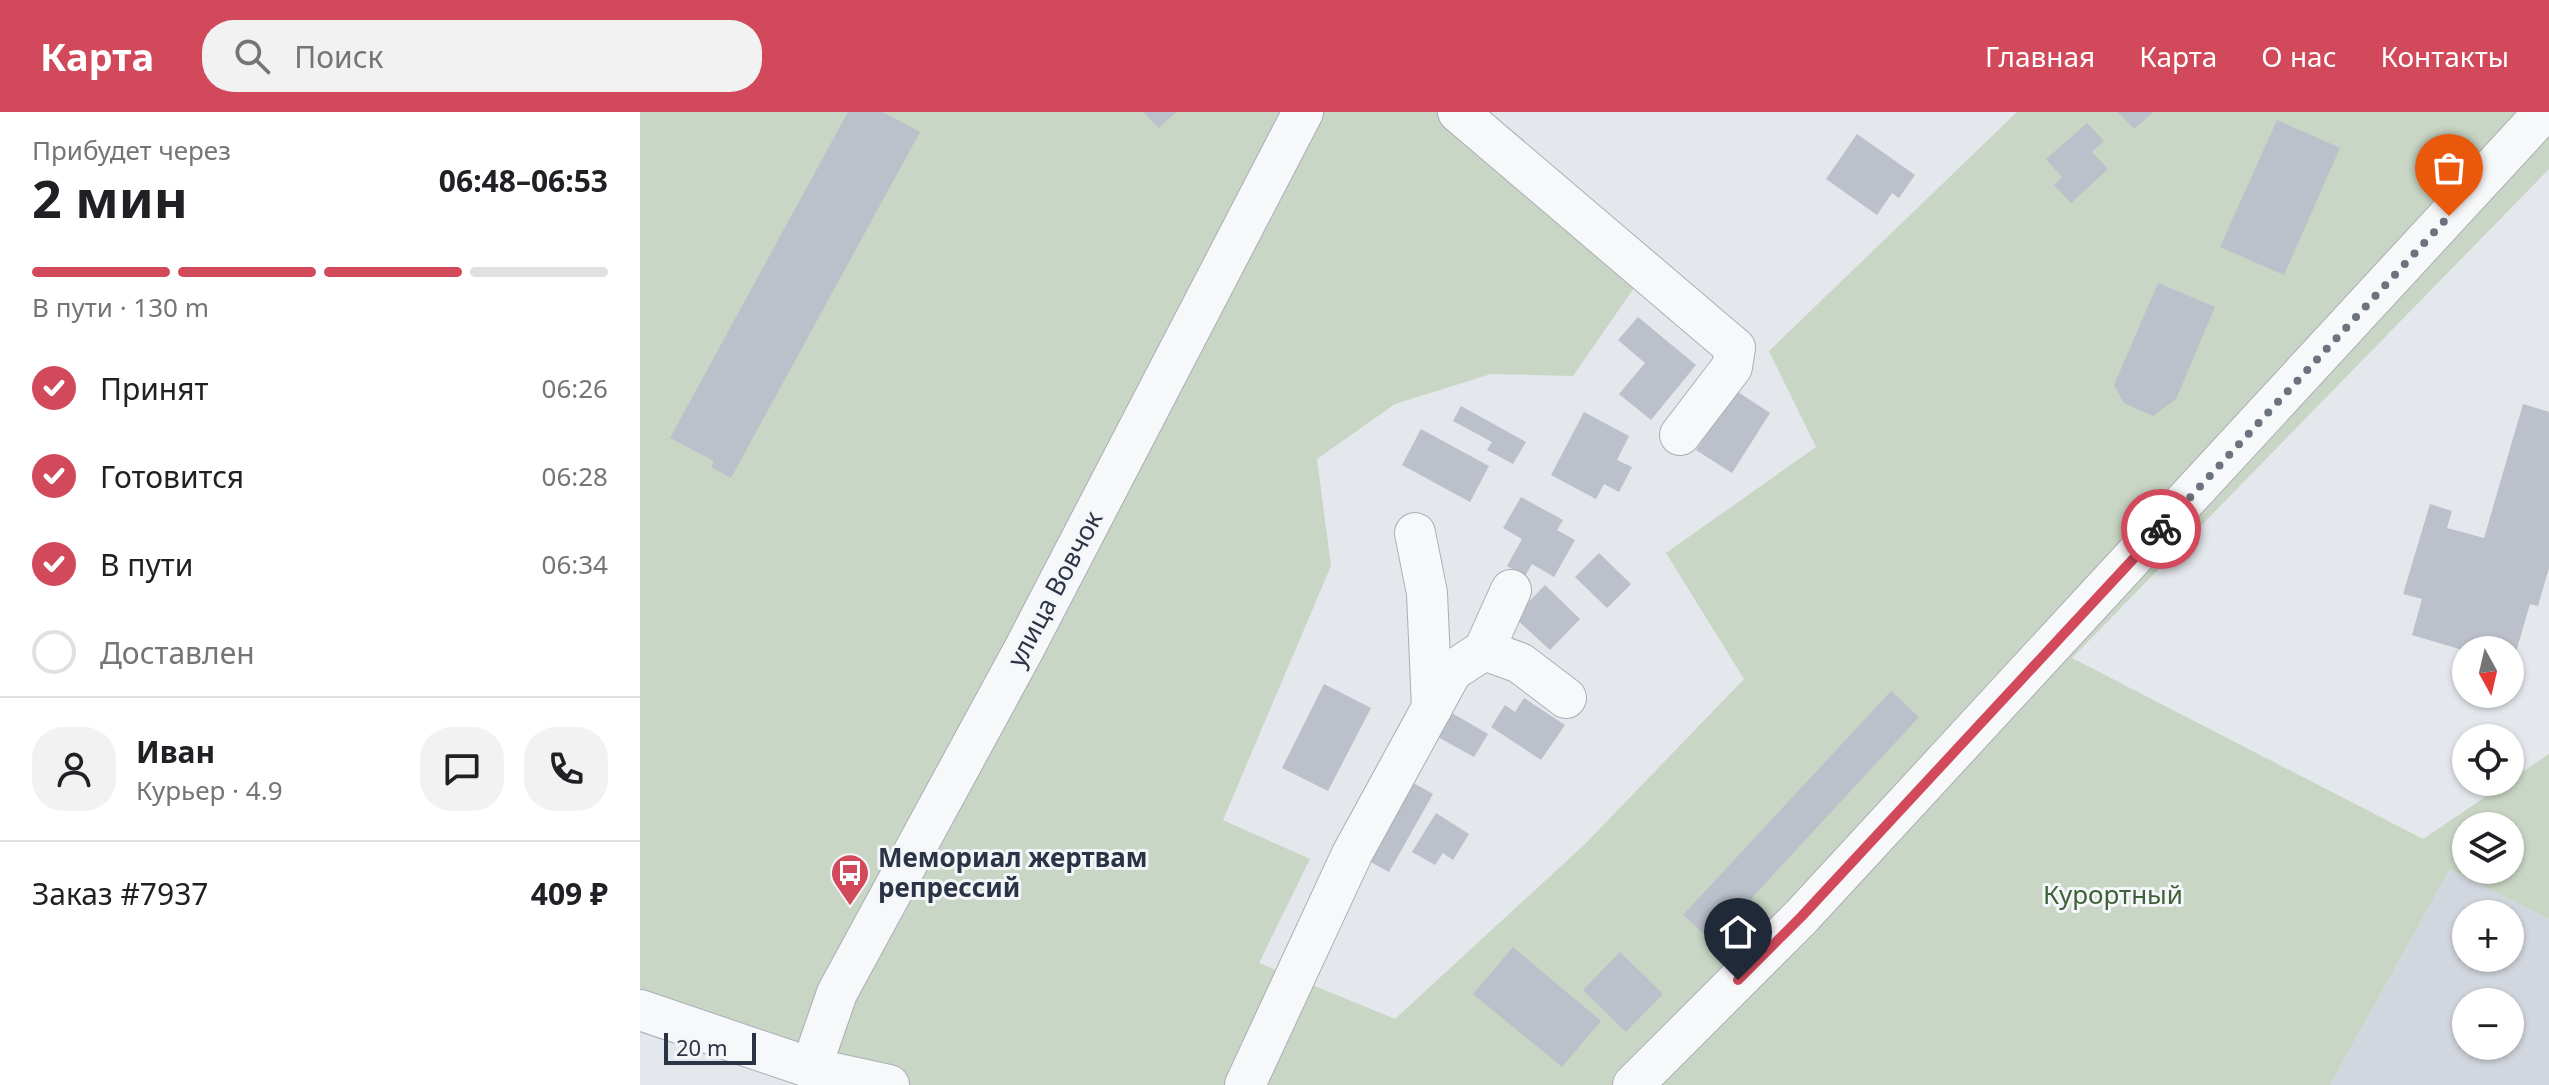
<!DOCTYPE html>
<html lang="ru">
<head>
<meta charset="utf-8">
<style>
  :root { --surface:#fff; --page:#f2f2f2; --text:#202124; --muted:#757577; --line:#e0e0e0; --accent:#d1495b }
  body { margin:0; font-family:"Noto Sans",sans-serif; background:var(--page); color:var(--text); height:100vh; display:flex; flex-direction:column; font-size:30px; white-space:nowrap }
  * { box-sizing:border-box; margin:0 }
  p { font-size:26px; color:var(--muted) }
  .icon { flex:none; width:44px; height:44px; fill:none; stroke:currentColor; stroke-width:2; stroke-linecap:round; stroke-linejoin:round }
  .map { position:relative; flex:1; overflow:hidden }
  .drawer { display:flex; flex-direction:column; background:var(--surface); width:640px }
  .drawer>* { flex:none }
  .needle { width:52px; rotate:172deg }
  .tools { position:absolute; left:1812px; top:524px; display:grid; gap:16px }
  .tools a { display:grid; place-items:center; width:72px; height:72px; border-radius:50%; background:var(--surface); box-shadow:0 2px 6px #0004; font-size:40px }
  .scale { position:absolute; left:24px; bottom:20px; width:92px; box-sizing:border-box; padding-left:8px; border:4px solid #2b3445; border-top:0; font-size:22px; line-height:28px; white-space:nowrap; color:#2b3445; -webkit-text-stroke:6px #f4f6f9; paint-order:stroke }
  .pin { position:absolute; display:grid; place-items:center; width:68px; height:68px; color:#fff; margin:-82px -34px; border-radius:50% 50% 50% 0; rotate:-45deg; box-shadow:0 0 8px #0007 }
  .pin .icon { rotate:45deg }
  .courier { position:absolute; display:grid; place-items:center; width:80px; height:80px; margin:-40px; border:6px solid #d1495b; border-radius:50%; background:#fff; color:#222; box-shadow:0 2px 10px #0007 }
  .summary em { font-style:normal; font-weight:700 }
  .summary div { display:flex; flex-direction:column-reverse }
  .summary { display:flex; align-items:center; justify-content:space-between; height:136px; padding:0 32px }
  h1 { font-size:52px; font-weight:700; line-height:60px }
  .bar { display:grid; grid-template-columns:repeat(4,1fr); gap:12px 8px; align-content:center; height:96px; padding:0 32px }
  .bar i { height:10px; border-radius:6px; background:var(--line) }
  .bar .on { background:var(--accent) }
  .bar p { grid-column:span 4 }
  .line { display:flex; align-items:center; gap:20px; padding:0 32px; border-top:2px solid var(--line) }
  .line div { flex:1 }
  .round { display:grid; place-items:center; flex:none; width:84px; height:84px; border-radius:32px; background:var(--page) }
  ol { padding:0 32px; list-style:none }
  li { display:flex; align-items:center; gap:24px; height:88px }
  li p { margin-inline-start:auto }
  li .icon { padding:8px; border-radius:50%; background:var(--accent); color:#fff; stroke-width:4 }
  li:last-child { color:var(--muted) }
  li i { width:44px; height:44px; border:4px solid var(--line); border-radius:50% }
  header { display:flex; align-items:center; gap:48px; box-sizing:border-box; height:112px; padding:0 40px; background:var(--accent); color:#fff }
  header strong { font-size:38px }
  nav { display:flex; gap:44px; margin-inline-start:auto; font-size:28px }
  .search { width:560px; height:72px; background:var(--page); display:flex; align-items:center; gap:20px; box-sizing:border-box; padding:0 28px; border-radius:32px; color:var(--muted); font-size:30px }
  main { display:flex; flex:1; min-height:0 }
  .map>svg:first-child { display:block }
</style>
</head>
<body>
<header>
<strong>Карта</strong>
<div class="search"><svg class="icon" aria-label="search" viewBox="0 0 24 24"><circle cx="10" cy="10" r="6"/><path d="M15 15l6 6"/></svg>Поиск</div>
<nav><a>Главная</a><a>Карта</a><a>О нас</a><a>Контакты</a></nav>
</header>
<main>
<section class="drawer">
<div class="summary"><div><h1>2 мин</h1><p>Прибудет через</p></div><em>06:48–06:53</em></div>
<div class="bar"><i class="on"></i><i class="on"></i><i class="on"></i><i></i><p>В пути · 130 m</p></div>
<ol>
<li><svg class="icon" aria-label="check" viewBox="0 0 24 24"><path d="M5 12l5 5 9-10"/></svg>Принят<p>06:26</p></li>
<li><svg class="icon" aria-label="check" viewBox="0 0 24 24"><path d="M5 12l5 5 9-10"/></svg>Готовится<p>06:28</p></li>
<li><svg class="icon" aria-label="check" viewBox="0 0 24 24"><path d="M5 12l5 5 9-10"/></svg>В пути<p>06:34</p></li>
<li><i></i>Доставлен</li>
</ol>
<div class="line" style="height:144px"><a class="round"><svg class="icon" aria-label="person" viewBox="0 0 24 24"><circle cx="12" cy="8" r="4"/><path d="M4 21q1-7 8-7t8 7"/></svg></a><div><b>Иван</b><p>Курьер · 4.9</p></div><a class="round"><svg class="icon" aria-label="chat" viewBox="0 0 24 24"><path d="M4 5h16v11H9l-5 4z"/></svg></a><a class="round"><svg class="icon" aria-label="phone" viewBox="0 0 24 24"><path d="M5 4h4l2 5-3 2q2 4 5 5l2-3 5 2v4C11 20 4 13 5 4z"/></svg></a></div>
<div class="line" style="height:104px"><div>Заказ #7937</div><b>409 ₽</b></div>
</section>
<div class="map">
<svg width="1909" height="973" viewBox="0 0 1909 973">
  <rect width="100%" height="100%" fill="#e4e7ec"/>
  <path fill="#d2d6de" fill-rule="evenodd" d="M1810,757L1909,807V973H1690ZM1826,802H1870V846H1826ZM1826,890H1870V934H1826Z"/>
  <path fill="#c9d6c5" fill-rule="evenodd" d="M0,0H846L1014,147L933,264L851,262L755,292L677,347L691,454L583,708L670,747L619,851L755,907L945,732L1104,567L1026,441L1176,335L1129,239L1377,0H1909V57L1432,546L1783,727L1909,642V807L1810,757L1690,973H249L0,898ZM1826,714H1870V758H1826Z"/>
  <g fill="#bbc0ca">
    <polygon points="208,0 243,0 280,20 91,366 71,355 74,349 30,326"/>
    <polygon points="503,0 536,0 519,16"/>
    <polygon points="1478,0 1513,0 1494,17"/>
    <polygon points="1637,8 1700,36 1644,163 1580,135"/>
    <polygon points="1447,11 1464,29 1452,40 1468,57 1431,91 1414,73 1422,65 1406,47"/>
    <polygon points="1217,22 1275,63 1259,86 1252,81 1237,103 1186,67"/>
    <polygon points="1518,171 1575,195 1536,287 1513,304 1484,291 1474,273"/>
    <polygon points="998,205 1056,253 1011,308 979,282 1005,251 978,228"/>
    <polygon points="1095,278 1130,301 1092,361 1056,338"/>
    <polygon points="1883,292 1909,300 1909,456 1898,494 1890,492 1871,557 1870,538 1826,539 1772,523 1782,487 1763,482 1790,392 1812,399 1807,416 1844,426"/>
    <polygon points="821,294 886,330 873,352 847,338 852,330 813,309"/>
    <polygon points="944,300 989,324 977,348 992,355 979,380 964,372 956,387 911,363"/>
    <polygon points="781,317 849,354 830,390 762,353"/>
    <polygon points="881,385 923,408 917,418 935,428 914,465 892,452 885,464 867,454 882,427 863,416"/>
    <polygon points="959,441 991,472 967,496 935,465"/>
    <polygon points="905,473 940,507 910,538 874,505"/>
    <polygon points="684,572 731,596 688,679 642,656"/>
    <polygon points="1251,579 1279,605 1072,829 1043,803"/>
    <polygon points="884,586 925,613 901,648 851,615 865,593 875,600"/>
    <polygon points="812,601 848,622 834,645 798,625"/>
    <polygon points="770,669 793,682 749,760 727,748"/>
    <polygon points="796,701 829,722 813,748 803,741 795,753 772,740"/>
    <polygon points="873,835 961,909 922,955 833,882"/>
    <polygon points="980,840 1023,882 986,920 943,878"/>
  </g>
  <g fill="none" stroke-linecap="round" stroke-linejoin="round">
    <g stroke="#a9aeb7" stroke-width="42">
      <g id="minor">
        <polyline points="818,0 1095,236 1092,255 1040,323"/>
        <polyline points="775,421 787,481 792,596"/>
        <polyline points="844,538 880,551 926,586"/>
        <polyline points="0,898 171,956 249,973"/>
        <polyline points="171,956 197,881 384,537 663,0"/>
        <polyline points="605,973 712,742 812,559 844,538 871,478"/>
        <polyline points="993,973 1162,804 1904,0"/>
      </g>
    </g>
    <use href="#minor" stroke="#f7f8fa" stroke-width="40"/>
  </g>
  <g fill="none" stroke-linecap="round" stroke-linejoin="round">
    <polyline stroke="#6c737f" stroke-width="8" stroke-dasharray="0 14.4" points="1521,417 1809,104"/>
    <polyline stroke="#d1495b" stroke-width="10" points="1098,868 1162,804 1521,417"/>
  </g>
  <defs>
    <g id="bus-pin" transform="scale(2)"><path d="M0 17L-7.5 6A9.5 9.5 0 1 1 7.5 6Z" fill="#d1495b" stroke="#f4f6f9"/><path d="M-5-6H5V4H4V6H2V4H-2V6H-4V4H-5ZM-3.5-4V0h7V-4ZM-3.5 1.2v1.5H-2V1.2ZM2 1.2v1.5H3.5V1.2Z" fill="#fff"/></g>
  </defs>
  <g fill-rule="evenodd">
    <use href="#bus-pin" x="210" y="761"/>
  </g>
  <g text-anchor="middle" stroke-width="6" stroke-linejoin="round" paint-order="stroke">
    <g font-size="26" fill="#2b3445" stroke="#f4f6f9">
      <text transform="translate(415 477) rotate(-62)" y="9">улица Вовчок</text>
    </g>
    <g font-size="26" font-weight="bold" fill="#2b3445" stroke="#f4f6f9" text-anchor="start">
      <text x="238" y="755">Мемориал жертвам<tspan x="238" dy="30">репрессий</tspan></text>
    </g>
    <g font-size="26" fill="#3f6138" stroke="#f4f6f9">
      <text x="1473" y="792">Курортный</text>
    </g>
  </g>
</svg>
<div class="tools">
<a><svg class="needle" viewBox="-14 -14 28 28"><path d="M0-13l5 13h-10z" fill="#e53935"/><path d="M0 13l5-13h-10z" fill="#757577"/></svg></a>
<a><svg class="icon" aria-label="locate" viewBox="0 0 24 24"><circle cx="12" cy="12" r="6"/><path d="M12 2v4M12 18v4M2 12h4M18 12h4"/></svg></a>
<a><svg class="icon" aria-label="layers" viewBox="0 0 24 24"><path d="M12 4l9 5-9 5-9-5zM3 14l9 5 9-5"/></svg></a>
<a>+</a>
<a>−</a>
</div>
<div class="scale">20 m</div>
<div class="pin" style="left:1809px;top:104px;background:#ea580c"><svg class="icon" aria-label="bag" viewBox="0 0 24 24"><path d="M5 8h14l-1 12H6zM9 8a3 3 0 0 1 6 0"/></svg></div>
<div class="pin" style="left:1098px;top:868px;background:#1f2937"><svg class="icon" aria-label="home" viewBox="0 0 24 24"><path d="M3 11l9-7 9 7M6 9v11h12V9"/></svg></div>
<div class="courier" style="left:1521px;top:417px"><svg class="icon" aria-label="bike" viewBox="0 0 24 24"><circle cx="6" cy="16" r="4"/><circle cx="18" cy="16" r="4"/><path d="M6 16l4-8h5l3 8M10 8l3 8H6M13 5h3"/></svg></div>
</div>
</main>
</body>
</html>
